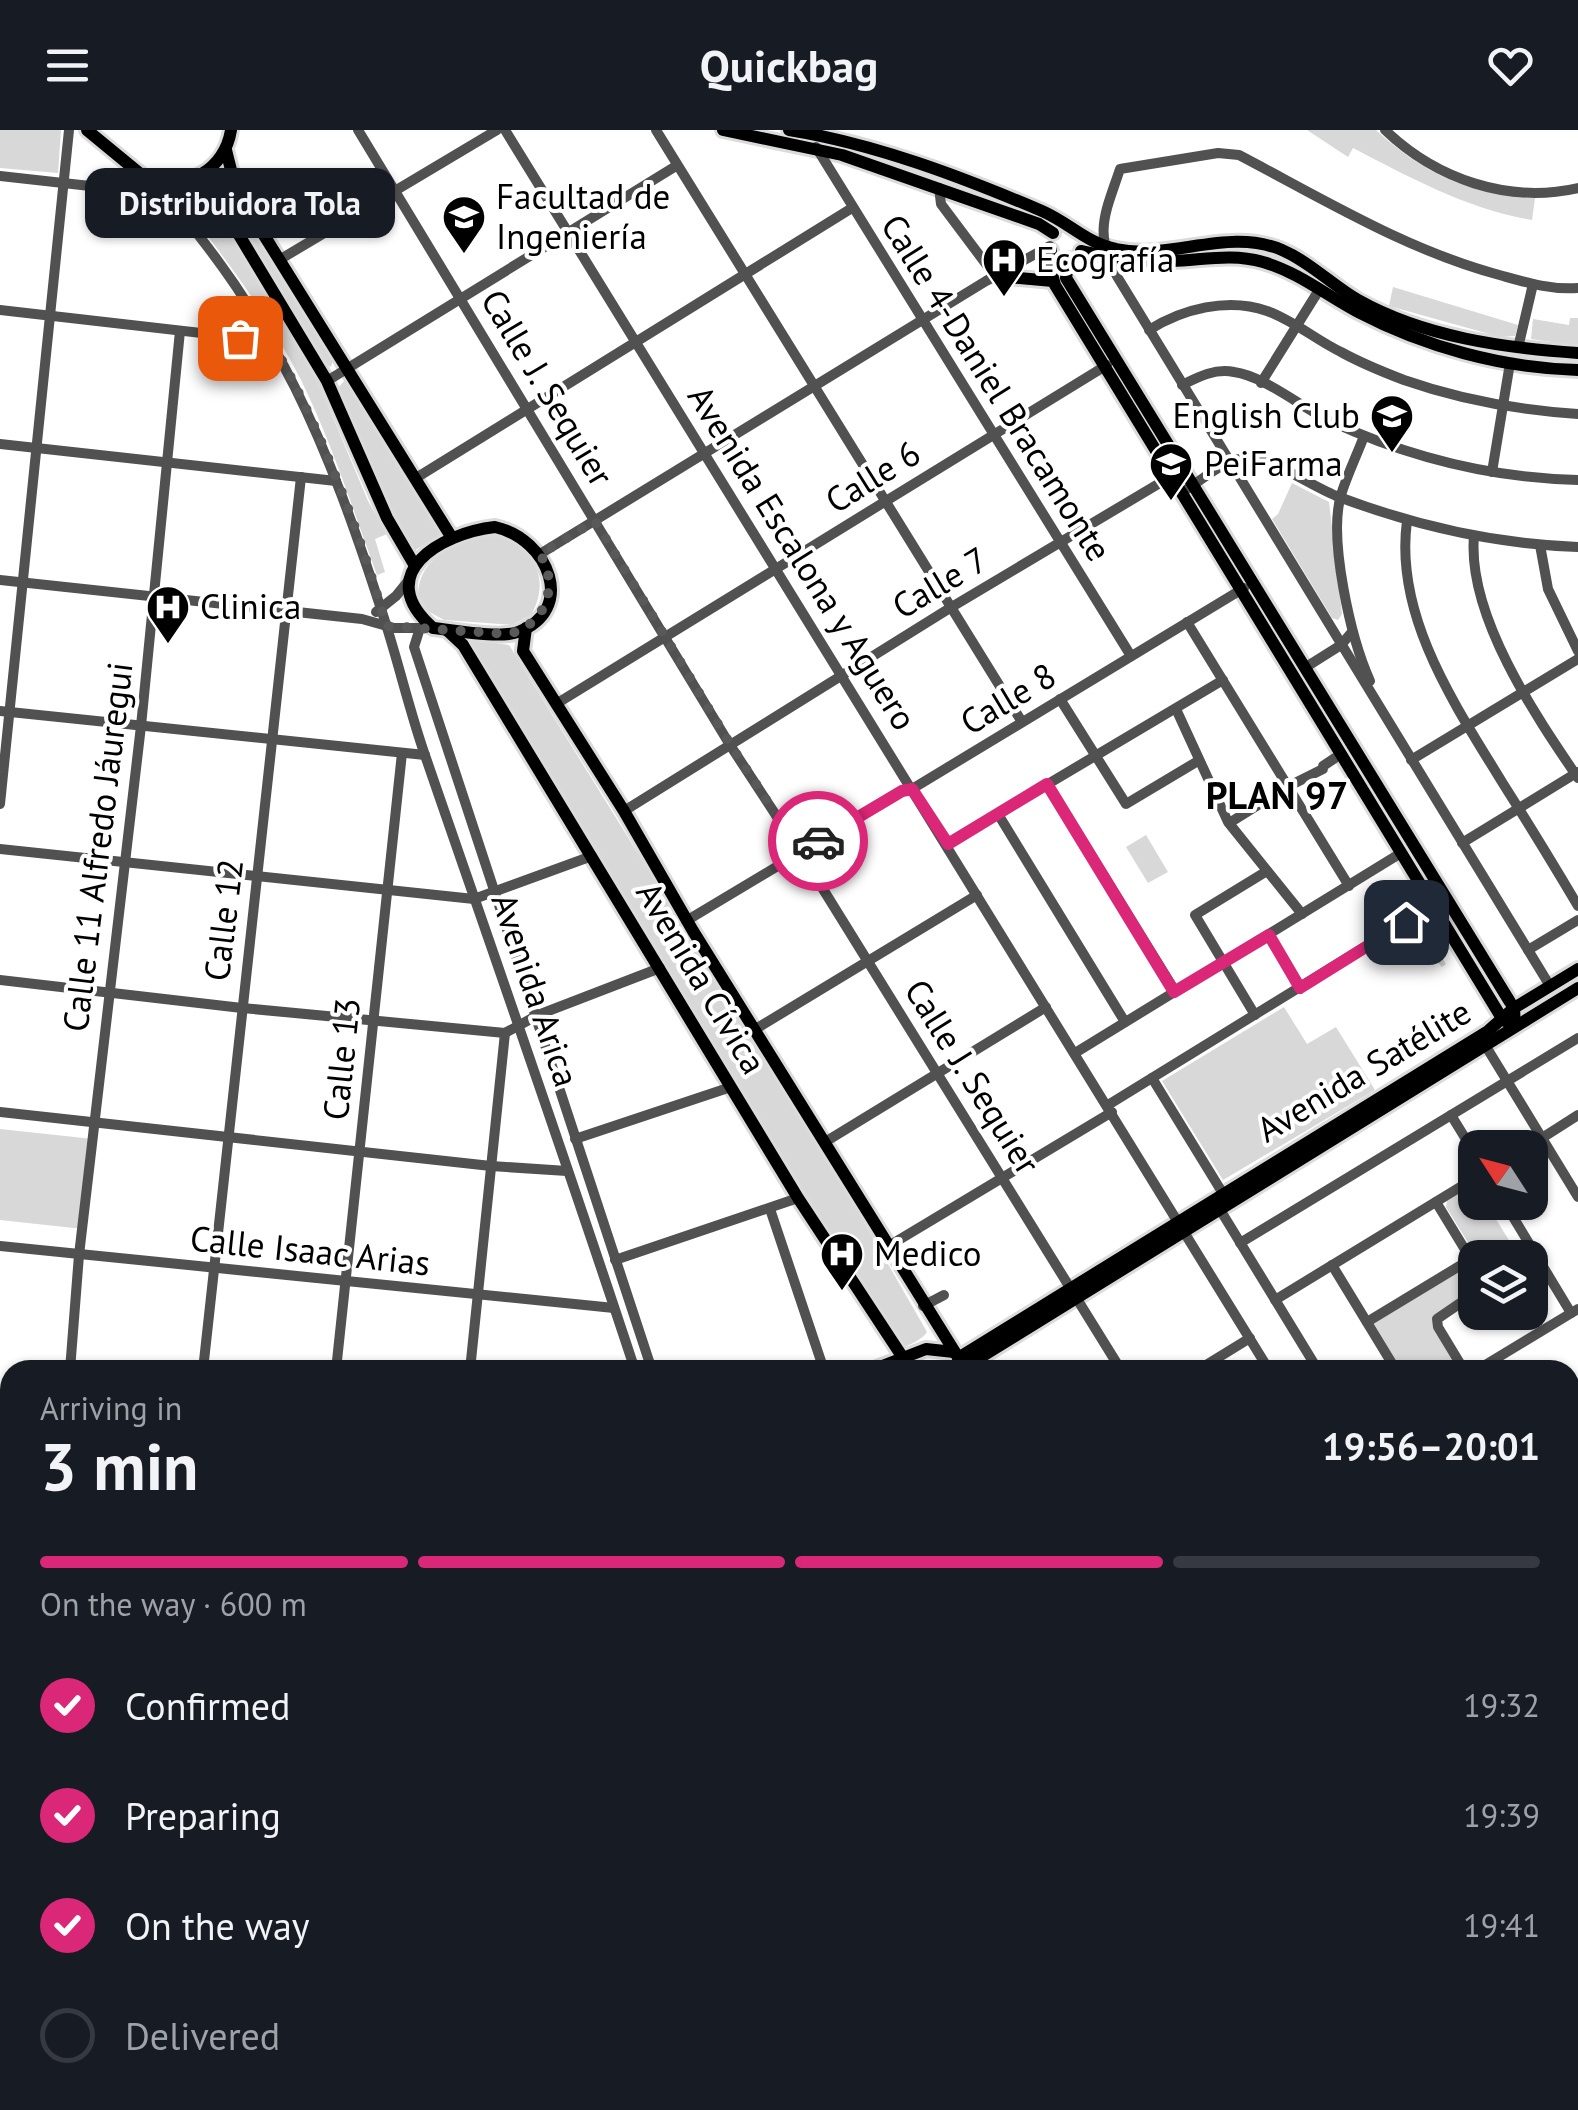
<!DOCTYPE html>
<html lang="en">
<head>
<meta charset="utf-8">
<style>
  :root { --surface:#171b24; --page:#20242c; --text:#f1f3f6; --muted:#9ea1a6; --line:#363941; --accent:#db2777 }
  body { margin:0; font-family:"PT Sans",sans-serif; background:var(--page); color:var(--text); height:100vh; display:flex; flex-direction:column; font-size:38px; white-space:nowrap }
  * { box-sizing:border-box; margin:0 }
  p { font-size:32px; color:var(--muted) }
  .icon { flex:none; width:55px; height:55px; fill:none; stroke:currentColor; stroke-width:2; stroke-linecap:round; stroke-linejoin:round }
  .map { position:relative; flex:1; overflow:hidden }
  .sheet { position:absolute; left:0px; top:1230px; width:1580px; height:750px; display:flex; flex-direction:column; background:var(--surface); border-radius:30px 30px 0 0; box-shadow:0 2px 8px #0004 }
  .sheet>* { flex:none }
  .needle { width:65px; rotate:306deg }
  .controls { position:absolute; left:1458px; top:1000px; display:grid; gap:20px }
  .controls a { display:grid; place-items:center; width:90px; height:90px; border-radius:20px; background:var(--surface); box-shadow:0 2px 8px #0004; font-size:50px }
  .pin { position:absolute; display:grid; place-items:center; width:85px; height:85px; color:#fff; margin:-42px; border-radius:20px; box-shadow:0 5px 15px #0006 }
  .courier { position:absolute; display:grid; place-items:center; width:100px; height:100px; margin:-50px; border:8px solid #db2777; border-radius:50%; background:#fff; color:#222; box-shadow:0 2px 12px #0007 }
  .bubble { position:absolute; height:70px; border-radius:20px; background:var(--surface); box-shadow:0 2px 8px #0004; font-size:32px; font-weight:700; line-height:70px; text-align:center }
  .summary em { font-style:normal; font-weight:700 }
  .summary div { display:flex; flex-direction:column-reverse }
  .summary { display:flex; align-items:center; justify-content:space-between; height:170px; padding:0 40px }
  h1 { font-size:65px; font-weight:700; line-height:75px }
  .bar { display:grid; grid-template-columns:repeat(4,1fr); gap:15px 10px; align-content:center; height:120px; padding:0 40px }
  .bar i { height:12px; border-radius:8px; background:var(--line) }
  .bar .active { background:var(--accent) }
  .bar p { grid-column:span 4 }
  ol { padding:0 40px; list-style:none }
  li { display:flex; align-items:center; gap:30px; height:110px }
  li p { margin-inline-start:auto }
  li .icon { padding:10px; border-radius:50%; background:var(--accent); color:#fff; stroke-width:4 }
  li:last-child { color:var(--muted) }
  li i { width:55px; height:55px; border:5px solid var(--line); border-radius:50% }
  header { display:flex; justify-content:space-between; align-items:center; height:130px; padding:0 40px; background:var(--surface); font-size:45px; font-weight:700 }
  .map>svg:first-child { display:block }
</style>
</head>
<body>
<header><svg class="icon" aria-label="menu" viewBox="0 0 24 24"><path d="M4 6h16M4 12h16M4 18h16"/></svg>Quickbag<svg class="icon" aria-label="heart" viewBox="0 0 24 24"><path d="M12 20l-8-8c-3-5 5-10 8-4 3-6 11-1 8 4z"/></svg></header>
<div class="map">
<svg width="1578" height="1980" viewBox="0 0 1578 1980">
  <rect width="100%" height="100%" fill="#fff"/>
  <g fill="#d8d8d8">
    <polygon points="0,0 61,0 58,43 0,38"/>
    <path d="M1307,0H1376C1425,45 1469,64 1535,68L1532,90C1467,79 1411,48 1353,18L1348,27Z"/>
    <polygon points="223,37 228,58 333,230 331,237 324,234 240,94 225,79 185,61"/>
    <path d="M184,77L220,93L235,110L290,195L319,254L368,371L387,404L375,409L385,442L377,445C353,380 332,313 301,250C269,188 229,131 184,77Z"/>
    <polygon points="1393,157 1518,195 1515,206 1500,207 1389,176"/>
    <polygon points="1570,188 1578,188 1578,216 1531,209 1533,189 1569,195"/>
    <polygon points="345,250 441,404 414,421 385,369 339,257"/>
    <polygon points="1292,353 1329,372 1342,484 1338,490 1332,488 1272,389 1278,384"/>
    <path d="M493,405C533,412 552,449 531,485L512,495L444,490L426,480L418,464C419,426 459,409 493,405Z"/>
    <path d="M467,509L509,515L834,1040L927,1202C924,1208 905,1219 899,1217Z"/>
    <polygon points="1146,705 1168,742 1148,753 1126,717"/>
    <polygon points="1421,794 1446,834 1442,837 1434,829 1414,822 1403,809 1396,811 1394,817 1388,816 1383,821 1381,818"/>
    <polygon points="1284,877 1307,914 1336,897 1375,960 1223,1050 1162,951"/>
    <polygon points="0,999 93,1009 83,1099 0,1090"/>
    <polygon points="1475,1054 1475,1072 1486,1073 1515,1120 1503,1127 1477,1127 1446,1077 1447,1071"/>
    <polygon points="1469,1135 1475,1142 1475,1159 1433,1186 1459,1240 1400,1240 1373,1194"/>
  </g>
  <g fill="none" stroke-linecap="round" stroke-linejoin="round">
    <g stroke="#dbdbdb" stroke-width="18">
      <g id="major">
        <polyline points="87,0 161,61 212,80 236,100 327,251 387,388 415,436"/>
        <polyline points="723,0 842,25 1039,94 1053,103"/>
        <path d="M789,0C876,14 962,47 1042,81C1068,92 1088,114 1116,119C1170,131 1228,97 1282,120C1310,132 1332,155 1358,170C1424,207 1504,218 1578,223"/>
        <polyline points="226,20 236,60 452,408"/>
        <path d="M150,47C187,62 225,39 231,0"/>
        <polyline points="1051,120 1049,133 1055,155 1503,890 1515,896"/>
        <path d="M1081,121C1111,127 1140,133 1172,131C1203,130 1232,123 1263,132C1298,142 1326,165 1358,182C1425,217 1502,238 1578,240"/>
        <polyline points="1069,129 1066,148 1510,872 1514,878 1515,896"/>
        <polyline points="995,146 1053,151"/>
        <path d="M495,397C549,409 577,480 518,502C499,509 454,500 433,498C371,444 441,403 495,397Z"/>
        <polyline points="526,498 523,521 624,681 693,801 966,1240"/>
        <polyline points="447,500 463,515 798,1068 911,1240"/>
        <polyline points="958,1228 1488,901 1514,878 1578,839"/>
        <polyline points="872,1240 926,1219 954,1222"/>
        <polyline points="960,1240 1578,858"/>
        <polyline points="1570,1311 1578,1307"/>
        <polyline points="1570,1331 1578,1326"/>
        <polyline points="0,1581 10,1574"/>
        <polyline points="1354,1970 1360,1980"/>
        <polyline points="1408,1970 1414,1980"/>
      </g>
    </g>
    <g stroke="#515151" stroke-width="10">
      <polyline points="358,0 730,615 800,722 1121,1240"/>
      <polyline points="505,0 1269,1240"/>
      <polyline points="656,0 1022,592"/>
      <path d="M1385,0C1436,49 1508,74 1578,58"/>
      <polyline points="816,17 1131,526"/>
      <polyline points="0,46 144,62 163,60"/>
      <polyline points="939,58 941,74 995,146"/>
      <path d="M161,61C277,189 329,318 381,479C398,529 409,581 427,631C497,834 568,1036 635,1240"/>
      <polyline points="279,130 497,0"/>
      <polyline points="0,180 271,211"/>
      <path d="M1149,200C1182,179 1228,167 1267,181C1293,190 1316,210 1341,222C1361,233 1383,242 1404,250C1461,270 1518,280 1578,284"/>
      <polyline points="1518,218 1533,154"/>
      <polyline points="327,251 676,36"/>
      <polyline points="1261,253 1319,160"/>
      <path d="M1182,255C1198,247 1215,238 1234,242C1264,246 1301,277 1330,291C1408,327 1492,348 1578,350"/>
      <path d="M1364,306C1357,325 1347,345 1341,365C1328,409 1351,509 1370,551"/>
      <polyline points="0,314 336,351"/>
      <polyline points="1492,342 1510,233"/>
      <polyline points="416,348 852,78"/>
      <path d="M1187,359C1205,348 1226,328 1248,328C1273,328 1314,358 1339,367C1416,396 1495,414 1578,417"/>
      <path d="M1407,391C1394,486 1455,575 1502,652C1528,693 1553,734 1578,776"/>
      <path d="M1474,406C1467,485 1535,585 1578,648"/>
      <polyline points="1540,415 1548,459 1578,521"/>
      <polyline points="540,424 986,151 1050,116"/>
      <polyline points="0,450 362,489 394,498 426,498"/>
      <polyline points="376,482 396,466 409,450"/>
      <polyline points="1187,492 1349,756"/>
      <polyline points="420,498 414,517 652,1240"/>
      <polyline points="1306,537 1341,515 1352,502"/>
      <polyline points="1060,569 1126,674 1198,631"/>
      <polyline points="556,574 1107,235"/>
      <polyline points="1176,579 1228,692 1302,784"/>
      <polyline points="0,581 425,625"/>
      <polyline points="1411,630 1578,529"/>
      <polyline points="1047,654 1175,861"/>
      <polyline points="1293,654 1323,639 1323,636 1335,628"/>
      <polyline points="0,674 69,0"/>
      <polyline points="624,681 950,478 1175,344"/>
      <polyline points="998,684 1125,892"/>
      <polyline points="1234,690 1284,659"/>
      <polyline points="1462,713 1578,642"/>
      <polyline points="947,714 1223,550"/>
      <polyline points="0,719 474,769 592,726"/>
      <polyline points="686,791 903,661 912,659 1244,458"/>
      <polyline points="1269,805 1300,858"/>
      <polyline points="1528,820 1578,790"/>
      <polyline points="0,850 242,878 505,903 538,885 660,838"/>
      <path d="M1550,856L1118,148C1093,103 1105,84 1120,39L1218,23L1239,25C1325,70 1408,121 1503,146C1528,153 1552,160 1578,158"/>
      <polyline points="1255,885 1195,785 1267,741"/>
      <polyline points="754,900 977,765"/>
      <polyline points="1482,910 1578,1067"/>
      <polyline points="1075,923 1401,723"/>
      <polyline points="1152,948 1222,1062"/>
      <polyline points="1108,975 1433,775"/>
      <polyline points="0,982 491,1036 567,1041"/>
      <polyline points="1451,985 1475,1024"/>
      <polyline points="1542,1008 1578,985"/>
      <polyline points="575,1009 731,957"/>
      <polyline points="825,1012 1046,877"/>
      <polyline points="1436,1072 1475,1136"/>
      <polyline points="1504,1072 1571,1183"/>
      <polyline points="1216,1073 1318,1240"/>
      <polyline points="770,1079 824,1240"/>
      <polyline points="1240,1113 1578,908"/>
      <polyline points="0,1116 614,1178"/>
      <polyline points="887,1117 1112,982"/>
      <polyline points="615,1130 798,1068"/>
      <polyline points="1332,1135 1396,1240"/>
      <polyline points="1275,1170 1475,1048"/>
      <polyline points="923,1176 944,1165"/>
      <polyline points="1367,1192 1471,1129"/>
      <polyline points="70,1240 79,1125 141,596 180,201"/>
      <polyline points="203,1240 301,347"/>
      <polyline points="336,1240 402,623"/>
      <polyline points="470,1240 505,903"/>
      <polyline points="1198,1240 1250,1208"/>
      <polyline points="1464,1240 1438,1197 1437,1189 1475,1163"/>
      <polyline points="1477,1240 1578,1179"/>
      <polyline points="1570,1261 1578,1257"/>
      <polyline points="0,1359 10,1352"/>
      <polyline points="0,1372 10,1386"/>
      <polyline points="1570,1379 1578,1374"/>
      <polyline points="1570,1457 1578,1452"/>
      <polyline points="1570,1527 1578,1540"/>
      <polyline points="0,1553 10,1566"/>
      <polyline points="0,1621 10,1635"/>
      <polyline points="1570,1653 1578,1666"/>
      <polyline points="0,1725 10,1739"/>
      <polyline points="1570,1733 1578,1746"/>
      <polyline points="1570,1773 1578,1769"/>
      <polyline points="0,1802 10,1795"/>
      <polyline points="0,1903 10,1917"/>
      <polyline points="1570,1912 1578,1907"/>
      <polyline points="49,1970 62,1980"/>
      <polyline points="247,1970 250,1980"/>
      <polyline points="326,1970 330,1980"/>
      <polyline points="409,1970 412,1980"/>
      <polyline points="487,1970 490,1980"/>
      <polyline points="572,1970 576,1980"/>
      <polyline points="740,1970 743,1980"/>
      <polyline points="874,1970 878,1980"/>
      <polyline points="898,1970 901,1980"/>
      <polyline points="1065,1970 1069,1980"/>
      <polyline points="1245,1970 1250,1980"/>
      <polyline points="1565,1970 1571,1980"/>
      <polyline points="134,1974 146,1970"/>
      <polyline points="66,1980 80,1970"/>
      <polyline points="611,1980 641,1970"/>
      <polyline points="1124,1980 1155,1970"/>
      <polyline points="1464,1980 1479,1970"/>
    </g>
    <use href="#major" stroke="#000" stroke-width="12"/>
  </g>
  <g fill="none" stroke-linecap="round" stroke-linejoin="round">
    <path stroke="#595959" stroke-width="10" stroke-dasharray="0 18" d="M240,208L271,211C320,296 360,402 386,496L508,504C545,496 560,456 540,424L595,391L730,614L800,722L818,711"/>
    <polyline stroke="#db2777" stroke-width="12" points="818,711 902,661 912,659 948,714 1047,654 1174,862 1269,805 1300,858 1406,792"/>
  </g>
  <defs>
    <g id="university-pin" transform="scale(2.25)"><path d="M0 17L-7.5 6A9.5 9.5 0 1 1 7.5 6Z" fill="#000" stroke="#fff"/><path d="M0-5L7-2L0 1L-7-2ZM-4 1L0 2.5L4 1V4Q0 6-4 4Z" fill="#fff"/></g>
    <g id="hospital-pin" transform="scale(2.25)"><path d="M0 17L-7.5 6A9.5 9.5 0 1 1 7.5 6Z" fill="#000" stroke="#fff"/><path d="M-5-5h3v3.5h4V-5h3V5h-3V1.5h-4V5h-3Z" fill="#fff"/></g>
  </defs>
  <g fill-rule="evenodd">
    <use href="#university-pin" x="464" y="87"/>
    <use href="#hospital-pin" x="1004" y="130"/>
    <use href="#university-pin" x="1392" y="286"/>
    <use href="#university-pin" x="1171" y="334"/>
    <use href="#hospital-pin" x="168" y="477"/>
    <use href="#hospital-pin" x="842" y="1124"/>
  </g>
  <g text-anchor="middle" stroke-width="8" stroke-linejoin="round" paint-order="stroke">
    <g font-size="35" fill="#000" stroke="#fff" text-anchor="start">
      <text x="496" y="79">Facultad de<tspan x="496" dy="40">Ingeniería</tspan></text>
      <text x="1036" y="142">Ecografía</text>
      <text x="1360" y="298" text-anchor="end">English Club</text>
      <text x="1204" y="346">PeiFarma</text>
      <text x="200" y="489">Clinica</text>
      <text x="874" y="1136">Medico</text>
    </g>
    <g font-size="35" fill="#000" stroke="#fff">
      <text transform="translate(547 258) rotate(59)" y="12">Calle J. Sequier</text>
      <text transform="translate(996 258) rotate(58)" y="12">Calle 4-Daniel Bracamonte</text>
      <text transform="translate(873 347) rotate(-32)" y="12">Calle 6</text>
      <text transform="translate(802 428) rotate(58)" y="12">Avenida Escalona y Aguero</text>
      <text transform="translate(940 453) rotate(-31)" y="12">Calle 7</text>
      <text transform="translate(1008 569) rotate(-31)" y="12">Calle 8</text>
      <text transform="translate(98 717) rotate(-83)" y="12">Calle 11 Alfredo Jáuregui</text>
      <text transform="translate(224 790) rotate(-83)" y="12">Calle 12</text>
      <text transform="translate(701 848) rotate(59)" y="12">Avenida Cívica</text>
      <text transform="translate(535 860) rotate(71)" y="12">Avenida Arica</text>
      <text transform="translate(342 929) rotate(-84)" y="12">Calle 13</text>
      <text transform="translate(1364 941) rotate(-31)" y="12">Avenida Satélite</text>
      <text transform="translate(972 947) rotate(58)" y="12">Calle J. Sequier</text>
      <text transform="translate(310 1121) rotate(6)" y="12">Calle Isaac Arias</text>
    </g>
    <g font-size="38" font-weight="bold" fill="#000" stroke="#fff">
      <text x="1277" y="679">PLAN 97</text>
    </g>
  </g>
</svg>
<div class="controls">
<a><svg class="needle" viewBox="-14 -14 28 28"><path d="M0-13l5 13h-10z" fill="#e53935"/><path d="M0 13l5-13h-10z" fill="#9ea1a6"/></svg></a>
<a><svg class="icon" aria-label="layers" viewBox="0 0 24 24"><path d="M12 4l9 5-9 5-9-5zM3 14l9 5 9-5"/></svg></a>
</div>
<div class="pin" style="left:240px;top:208px;background:#ea580c"><svg class="icon" aria-label="bag" viewBox="0 0 24 24"><path d="M5 8h14l-1 12H6zM9 8a3 3 0 0 1 6 0"/></svg></div>
<div class="pin" style="left:1406px;top:792px;background:#1f2937"><svg class="icon" aria-label="home" viewBox="0 0 24 24"><path d="M3 11l9-7 9 7M6 9v11h12V9"/></svg></div>
<div class="courier" style="left:818px;top:711px"><svg class="icon" aria-label="car" viewBox="0 0 24 24"><path d="M5 17H2v-5l4-1 3-4h7l3 4 3 1v5h-3M9 17h6M6 11h13"/><circle cx="7" cy="17" r="2"/><circle cx="17" cy="17" r="2"/></svg></div>
<div class="bubble" style="left:85px;top:38px;width:310px">Distribuidora Tola</div>
<section class="sheet">
<div class="summary"><div><h1>3 min</h1><p>Arriving in</p></div><em>19:56–20:01</em></div>
<div class="bar"><i class="active"></i><i class="active"></i><i class="active"></i><i></i><p>On the way · 600 m</p></div>
<ol>
<li><svg class="icon" aria-label="check" viewBox="0 0 24 24"><path d="M5 12l5 5 9-10"/></svg>Confirmed<p>19:32</p></li>
<li><svg class="icon" aria-label="check" viewBox="0 0 24 24"><path d="M5 12l5 5 9-10"/></svg>Preparing<p>19:39</p></li>
<li><svg class="icon" aria-label="check" viewBox="0 0 24 24"><path d="M5 12l5 5 9-10"/></svg>On the way<p>19:41</p></li>
<li><i></i>Delivered</li>
</ol>
</section>
</div>
</body>
</html>
